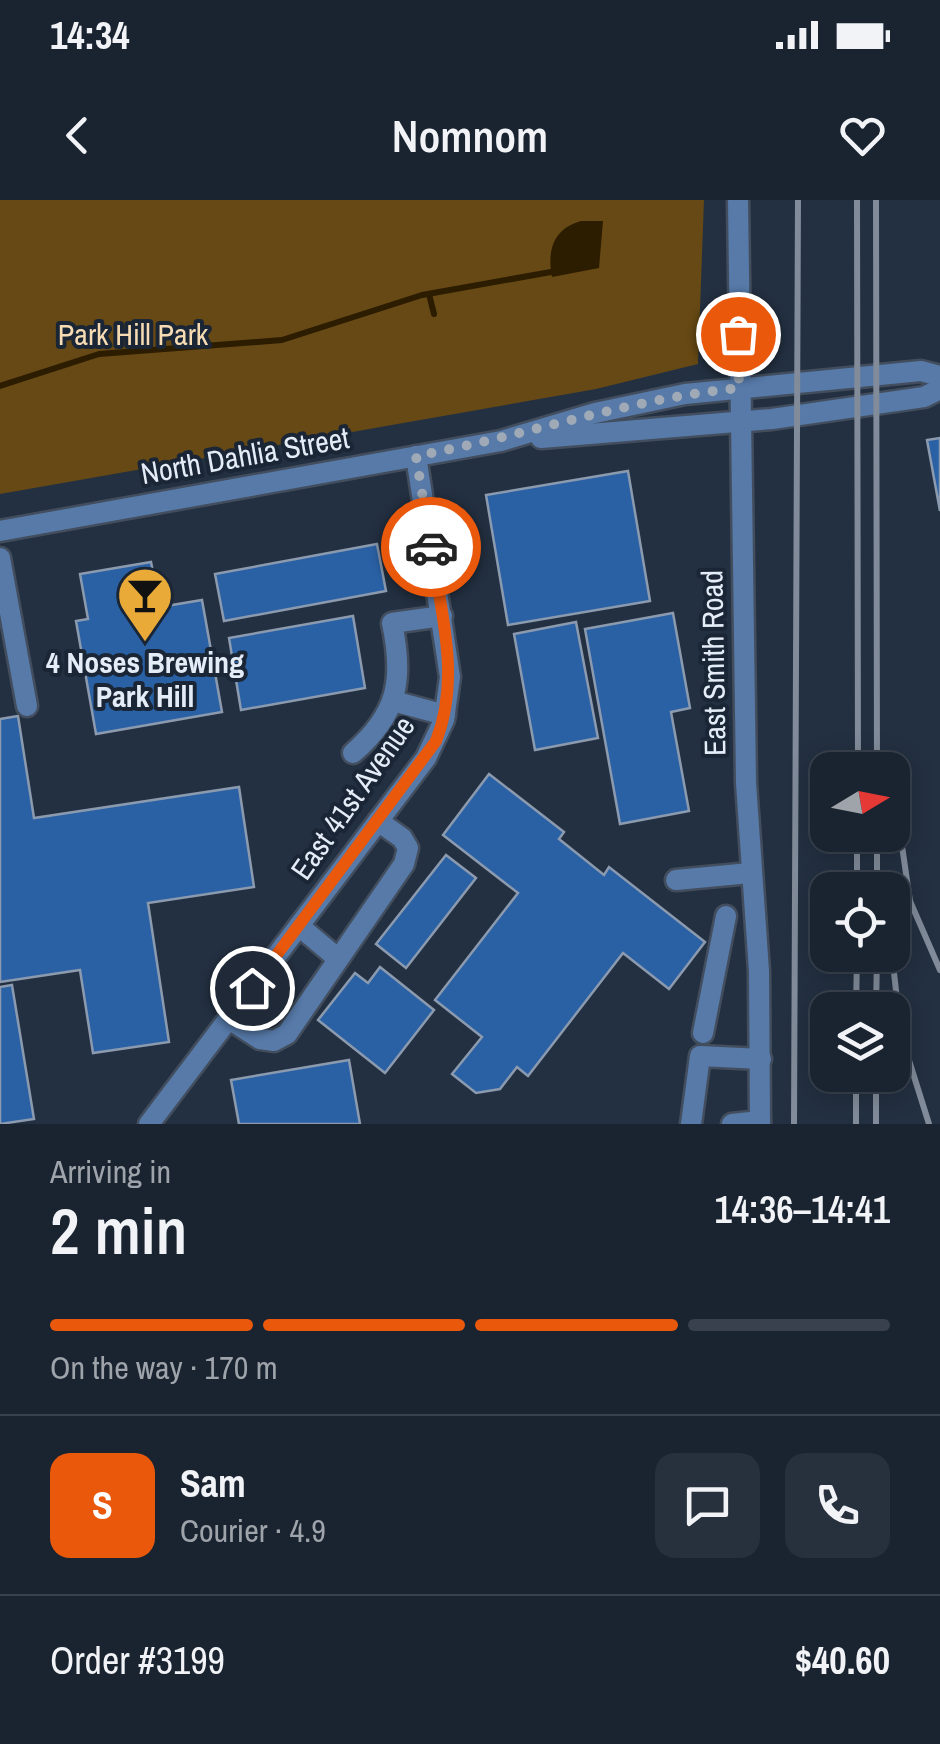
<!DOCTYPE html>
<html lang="en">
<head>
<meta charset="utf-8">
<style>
  :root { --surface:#1a2431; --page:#27303d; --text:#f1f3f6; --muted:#9fa4ab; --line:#38414d; --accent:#ea580c }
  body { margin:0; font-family:"Archivo Narrow",sans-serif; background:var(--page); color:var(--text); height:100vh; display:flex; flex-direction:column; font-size:38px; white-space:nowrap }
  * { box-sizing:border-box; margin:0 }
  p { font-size:32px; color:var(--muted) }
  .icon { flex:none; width:55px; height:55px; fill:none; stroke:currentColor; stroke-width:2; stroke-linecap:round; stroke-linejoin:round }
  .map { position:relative; height:924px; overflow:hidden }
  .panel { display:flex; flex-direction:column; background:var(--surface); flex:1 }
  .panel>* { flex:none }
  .needle { width:65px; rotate:80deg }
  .buttons { position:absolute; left:810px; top:552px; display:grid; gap:20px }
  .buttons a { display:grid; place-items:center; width:100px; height:100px; border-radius:20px; background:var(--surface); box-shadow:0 5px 25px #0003,0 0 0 2px var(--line); font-size:50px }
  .pin { position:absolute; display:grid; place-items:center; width:85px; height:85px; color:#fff; margin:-42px; border:5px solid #fff; border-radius:50%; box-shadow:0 2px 10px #0007 }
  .courier { position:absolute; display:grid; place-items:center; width:100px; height:100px; margin:-50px; border:8px solid #ea580c; border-radius:50%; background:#fff; color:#222; box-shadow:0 2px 12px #0007 }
  .headline em { font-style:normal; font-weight:600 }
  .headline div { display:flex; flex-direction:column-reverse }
  .headline { display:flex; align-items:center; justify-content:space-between; height:170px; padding:0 50px }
  h1 { font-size:65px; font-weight:600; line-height:75px }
  .bar { display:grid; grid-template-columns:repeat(4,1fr); gap:15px 10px; align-content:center; height:120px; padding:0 50px }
  .bar i { height:12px; border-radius:8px; background:var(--line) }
  .bar .on { background:var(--accent) }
  .bar p { grid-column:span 4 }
  .line { display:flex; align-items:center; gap:25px; padding:0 50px; border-top:2px solid var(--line) }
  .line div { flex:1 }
  .round { display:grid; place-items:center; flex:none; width:105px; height:105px; border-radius:20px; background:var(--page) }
  .status { display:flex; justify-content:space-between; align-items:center; height:70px; padding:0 50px; background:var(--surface); direction:ltr }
  .status svg { height:28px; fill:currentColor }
  header { display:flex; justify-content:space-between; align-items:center; height:130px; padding:0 50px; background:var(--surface); font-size:45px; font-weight:600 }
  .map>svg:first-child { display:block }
</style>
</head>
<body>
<div class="status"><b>14:34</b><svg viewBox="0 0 49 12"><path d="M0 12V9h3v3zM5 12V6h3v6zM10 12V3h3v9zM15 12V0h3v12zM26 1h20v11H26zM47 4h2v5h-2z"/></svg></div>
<header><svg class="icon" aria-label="back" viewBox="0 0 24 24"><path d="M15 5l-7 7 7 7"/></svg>Nomnom<svg class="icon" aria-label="heart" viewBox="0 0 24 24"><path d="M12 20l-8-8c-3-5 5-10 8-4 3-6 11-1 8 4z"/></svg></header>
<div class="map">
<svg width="940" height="924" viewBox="0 0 940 924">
  <rect width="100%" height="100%" fill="#233041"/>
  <polygon fill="#664914" points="0,0 704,0 698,164 596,189 0,294"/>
  <path fill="#2c1c00" d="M581,21H603L599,68L552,77C547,50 553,29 581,21Z"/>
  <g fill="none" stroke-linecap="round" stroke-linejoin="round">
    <g stroke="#2c1c00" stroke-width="6">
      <polyline points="429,94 434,114"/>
      <polyline points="0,186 99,154 282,140 422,95 551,72"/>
    </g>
  </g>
  <g fill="#2a61a5" stroke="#8b9aae" stroke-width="2.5">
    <polygon points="940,238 940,311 927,240"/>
    <polygon points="628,271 650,401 508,425 486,295"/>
    <polygon points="377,344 386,391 224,421 215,374"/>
    <polygon points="151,362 160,407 202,400 222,512 96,534 76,421 88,419 80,374"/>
    <polygon points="673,413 690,508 671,512 689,611 620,624 585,429"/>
    <polygon points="353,416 365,488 241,510 229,438"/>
    <polygon points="576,422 598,538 535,550 514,434"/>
    <polygon points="18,516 34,618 239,587 254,687 148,703 169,842 93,853 80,770 0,782 0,519"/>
    <polygon points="489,574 564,632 559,639 604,675 609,667 705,742 669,789 623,753 528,876 517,867 500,889 476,893 452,874 482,837 435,800 518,693 443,635"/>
    <polygon points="446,655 476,678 406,768 376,744"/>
    <polygon points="380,767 434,810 385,873 318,820 355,773 368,783"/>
    <polygon points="12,785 34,919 0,924 0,787"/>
    <polygon points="349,860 360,924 239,924 231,880"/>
  </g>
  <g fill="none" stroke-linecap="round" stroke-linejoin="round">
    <g stroke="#424e5e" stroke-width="25">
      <g id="minor">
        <polyline points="738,0 746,583 759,771 760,924"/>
        <polyline points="541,238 772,219 924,197 940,189"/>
        <polyline points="0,331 501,241 595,213 685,194 921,171 940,176"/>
        <polyline points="0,358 27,506"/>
        <polyline points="393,501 445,515"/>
        <path d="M353,553C398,514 404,480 392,423L442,416"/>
        <polyline points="676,680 750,673"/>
        <polyline points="299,726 336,757"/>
        <polyline points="229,819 260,839 274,841 287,834 404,664 408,648 402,638 378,621"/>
        <polyline points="703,833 726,716"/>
        <polyline points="149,924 426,558 444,520 450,477 416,256"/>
        <polyline points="691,924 700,856 761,859"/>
        <polyline points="732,924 760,921"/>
      </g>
    </g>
    <use href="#minor" stroke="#577aa9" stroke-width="20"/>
    <g stroke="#818b99" stroke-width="6">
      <polyline points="857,0 858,570"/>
      <polyline points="876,0 877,570"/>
      <polyline points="892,577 910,701 940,770"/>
      <polyline points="857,690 857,635"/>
      <polyline points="877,690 877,635"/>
      <polyline points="892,755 901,835 929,924"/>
      <polyline points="856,810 857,755"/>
      <polyline points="876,810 877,755"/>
      <polyline points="794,924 798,0"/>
      <polyline points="856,924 856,875"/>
      <polyline points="876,924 876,875"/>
    </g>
  </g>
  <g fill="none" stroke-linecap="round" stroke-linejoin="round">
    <path stroke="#a0aab7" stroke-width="10" stroke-dasharray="0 18" d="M431,347L416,256C524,236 629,199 739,188L738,134"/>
    <path stroke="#ea580c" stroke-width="12" d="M252,788L436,541C461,478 441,412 431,347"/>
  </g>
  <defs>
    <g id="bar-pin" transform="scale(2.875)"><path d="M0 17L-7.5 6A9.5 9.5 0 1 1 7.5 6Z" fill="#e9aa38" stroke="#1a2636"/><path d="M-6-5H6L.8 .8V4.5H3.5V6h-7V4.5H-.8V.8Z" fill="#111"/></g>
  </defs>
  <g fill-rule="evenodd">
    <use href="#bar-pin" x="145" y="395"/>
  </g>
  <g text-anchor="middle" stroke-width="8" stroke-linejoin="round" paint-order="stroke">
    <g font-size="30" fill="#f7dcb3" stroke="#1a2636">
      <text x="133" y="145">Park Hill Park</text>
    </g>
    <g font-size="30" fill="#e4ecf7" stroke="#1a2636">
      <text transform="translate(245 256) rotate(-10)" y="10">North Dahlia Street</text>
      <text transform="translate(714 463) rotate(-91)" y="10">East Smith Road</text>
      <text transform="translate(353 598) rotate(-55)" y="10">East 41st Avenue</text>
    </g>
    <g font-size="30" font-weight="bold" fill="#e4ecf7" stroke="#1a2636">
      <text x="145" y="473">4 Noses Brewing<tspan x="145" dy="34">Park Hill</tspan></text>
    </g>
  </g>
</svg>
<div class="buttons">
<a><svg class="needle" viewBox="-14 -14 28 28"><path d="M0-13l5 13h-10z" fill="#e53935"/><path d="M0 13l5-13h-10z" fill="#9fa4ab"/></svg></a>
<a><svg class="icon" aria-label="locate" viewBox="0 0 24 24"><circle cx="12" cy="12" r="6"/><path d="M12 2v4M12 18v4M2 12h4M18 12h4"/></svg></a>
<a><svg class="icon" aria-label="layers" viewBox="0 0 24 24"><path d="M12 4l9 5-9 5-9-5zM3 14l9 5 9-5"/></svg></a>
</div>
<div class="pin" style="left:738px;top:134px;background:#ea580c"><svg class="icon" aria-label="bag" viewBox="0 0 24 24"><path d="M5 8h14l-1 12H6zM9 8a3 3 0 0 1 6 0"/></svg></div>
<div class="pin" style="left:252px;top:788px;background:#1f2937"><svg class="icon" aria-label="home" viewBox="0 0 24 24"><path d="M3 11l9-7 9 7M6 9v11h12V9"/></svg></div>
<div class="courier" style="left:431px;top:347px"><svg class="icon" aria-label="car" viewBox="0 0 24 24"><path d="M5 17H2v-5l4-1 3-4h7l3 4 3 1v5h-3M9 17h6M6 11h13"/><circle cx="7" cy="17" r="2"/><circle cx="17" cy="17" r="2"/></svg></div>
</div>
<section class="panel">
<div class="headline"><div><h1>2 min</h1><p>Arriving in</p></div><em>14:36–14:41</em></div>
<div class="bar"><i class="on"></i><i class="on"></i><i class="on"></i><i></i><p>On the way · 170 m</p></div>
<div class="line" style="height:180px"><b class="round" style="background:var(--accent);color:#fff">S</b><div><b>Sam</b><p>Courier · 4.9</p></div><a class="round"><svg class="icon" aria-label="chat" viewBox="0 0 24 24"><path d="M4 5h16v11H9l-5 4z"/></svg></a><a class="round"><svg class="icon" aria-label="phone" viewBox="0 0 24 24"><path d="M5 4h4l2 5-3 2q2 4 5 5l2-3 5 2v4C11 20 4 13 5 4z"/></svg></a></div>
<div class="line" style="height:130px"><div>Order #3199</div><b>$40.60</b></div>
</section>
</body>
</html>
